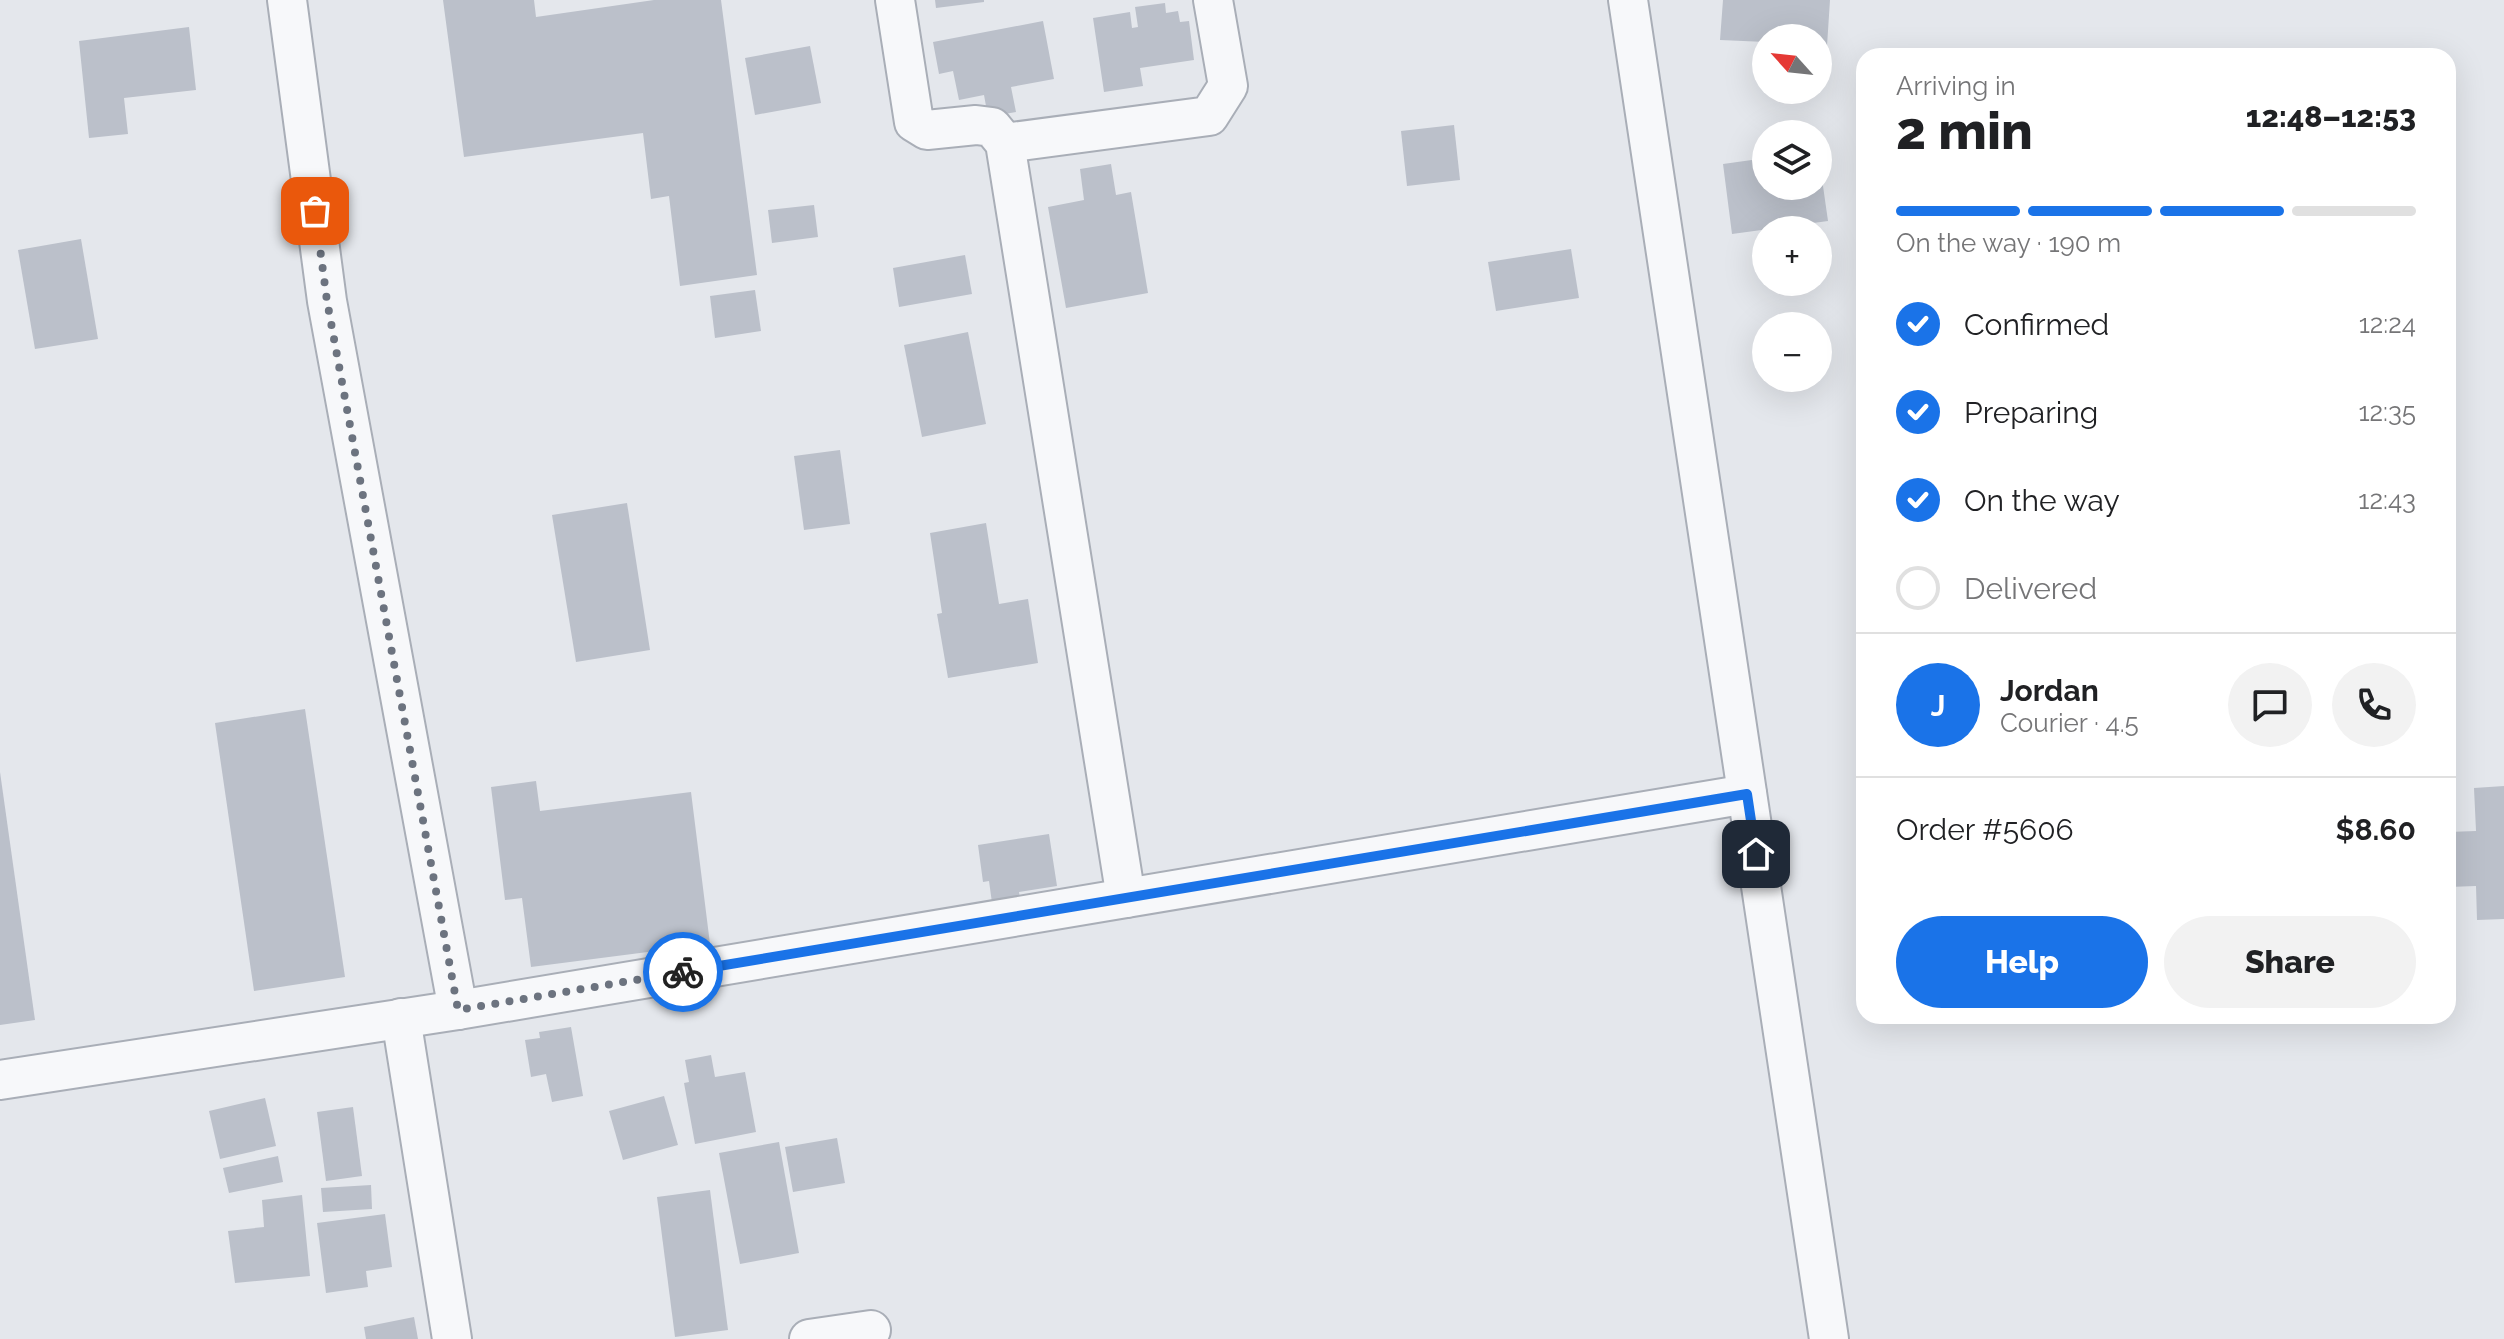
<!DOCTYPE html>
<html lang="en">
<head>
<meta charset="utf-8">
<style>
  :root { --surface:#fff; --page:#f2f2f2; --text:#202124; --muted:#757577; --line:#e0e0e0; --accent:#1a73e8 }
  body { margin:0; font-family:Raleway,sans-serif; background:var(--page); color:var(--text); height:100vh; display:flex; flex-direction:column; font-size:30px; white-space:nowrap }
  * { box-sizing:border-box; margin:0 }
  p { font-size:26px; color:var(--muted) }
  .icon { flex:none; width:44px; height:44px; fill:none; stroke:currentColor; stroke-width:2; stroke-linecap:round; stroke-linejoin:round }
  .map { position:relative; flex:1; overflow:hidden }
  .details { position:absolute; left:1856px; top:48px; width:600px; height:976px; display:flex; flex-direction:column; background:var(--surface); border-radius:24px; box-shadow:0 8px 32px #0002 }
  .details>* { flex:none }
  .needle { width:52px; rotate:297deg }
  .controls { position:absolute; left:1752px; top:24px; display:grid; gap:16px }
  .controls a { display:grid; place-items:center; width:80px; height:80px; border-radius:50%; background:var(--surface); box-shadow:0 8px 32px #0002; font-size:40px }
  .pin { position:absolute; display:grid; place-items:center; width:68px; height:68px; color:#fff; margin:-34px; border-radius:16px; box-shadow:0 4px 12px #0006 }
  .courier { position:absolute; display:grid; place-items:center; width:80px; height:80px; margin:-40px; border:6px solid #1a73e8; border-radius:50%; background:#fff; color:#222; box-shadow:0 2px 10px #0007 }
  .head em { font-style:normal; font-weight:800 }
  .head div { display:flex; flex-direction:column-reverse }
  .head { display:flex; align-items:center; justify-content:space-between; height:136px; padding:0 40px }
  h1 { font-size:52px; font-weight:800; line-height:60px }
  .bar { display:grid; grid-template-columns:repeat(4,1fr); gap:12px 8px; align-content:center; height:96px; padding:0 40px }
  .bar i { height:10px; border-radius:6px; background:var(--line) }
  .bar .on { background:var(--accent) }
  .bar p { grid-column:span 4 }
  .line { display:flex; align-items:center; gap:20px; padding:0 40px; border-top:2px solid var(--line) }
  .line div { flex:1 }
  .round { display:grid; place-items:center; flex:none; width:84px; height:84px; border-radius:42px; background:var(--page) }
  ol { padding:0 40px; list-style:none }
  li { display:flex; align-items:center; gap:24px; height:88px }
  li p { margin-inline-start:auto }
  li .icon { padding:8px; border-radius:50%; background:var(--accent); color:#fff; stroke-width:4 }
  li:last-child { color:var(--muted) }
  li i { width:44px; height:44px; border:4px solid var(--line); border-radius:50% }
  .action { display:flex; gap:16px; margin-top:auto; padding:16px 40px }
  .action a { flex:1; height:92px; border-radius:48px; background:var(--accent); color:#fff; font-size:32px; font-weight:800; line-height:92px; text-align:center }
  .action a+a { background:var(--page); color:var(--text) }
  .map>svg:first-child { display:block }
</style>
</head>
<body>
<div class="map">
<svg width="2504" height="1339" viewBox="0 0 2504 1339">
  <rect width="100%" height="100%" fill="#e4e7ec"/>
  <g fill="#bbc0ca">
    <polygon points="443,0 534,0 536,17 654,0 721,0 757,275 680,286 669,196 651,199 643,133 464,157"/>
    <polygon points="935,0 984,0 984,2 936,8"/>
    <polygon points="1723,0 1830,0 1827,46 1818,45 1818,38 1766,38 1766,42 1720,40"/>
    <polygon points="1165,3 1166,13 1178,11 1180,22 1189,21 1194,60 1140,68 1143,86 1104,92 1093,18 1130,12 1132,28 1138,27 1135,7"/>
    <polygon points="1043,21 1054,79 1011,87 1016,112 988,117 984,95 959,100 953,71 939,74 933,42"/>
    <polygon points="189,27 196,90 124,98 128,134 89,138 79,41"/>
    <polygon points="810,46 821,103 755,115 745,58"/>
    <polygon points="1454,125 1460,180 1407,186 1401,131"/>
    <polygon points="1818,151 1828,221 1732,234 1723,164 1766,158 1766,186 1818,186"/>
    <polygon points="1111,164 1116,195 1131,192 1148,293 1066,308 1048,207 1084,200 1080,169"/>
    <polygon points="814,205 818,237 772,243 768,210"/>
    <polygon points="81,239 98,339 35,349 18,250"/>
    <polygon points="1571,249 1579,298 1496,311 1488,262"/>
    <polygon points="965,255 972,294 899,307 893,268"/>
    <polygon points="755,290 761,331 715,338 710,296"/>
    <polygon points="968,332 986,424 922,437 904,345"/>
    <polygon points="840,450 850,524 804,530 794,456"/>
    <polygon points="627,503 650,650 576,662 552,515"/>
    <polygon points="986,523 999,604 1028,599 1038,663 948,678 937,614 942,613 930,533"/>
    <polygon points="305,709 345,977 254,991 215,723"/>
    <polygon points="0,772 35,1020 0,1025"/>
    <polygon points="536,781 540,811 691,792 710,944 531,967 522,898 505,900 491,787"/>
    <polygon points="2504,786 2504,919 2477,920 2476,886 2448,887 2448,832 2476,831 2474,788"/>
    <polygon points="1049,834 1057,886 1019,892 1021,905 993,910 989,881 983,882 978,845"/>
    <polygon points="571,1027 583,1096 552,1102 546,1074 531,1077 525,1040 540,1038 539,1032"/>
    <polygon points="711,1055 715,1077 745,1072 756,1132 695,1144 684,1083 689,1082 685,1060"/>
    <polygon points="664,1096 678,1145 623,1160 609,1111"/>
    <polygon points="265,1098 276,1146 220,1159 209,1111"/>
    <polygon points="353,1107 362,1176 326,1181 317,1112"/>
    <polygon points="837,1138 845,1183 793,1192 785,1147"/>
    <polygon points="779,1142 799,1253 740,1264 719,1153"/>
    <polygon points="278,1156 283,1182 229,1193 223,1168"/>
    <polygon points="371,1185 372,1209 323,1212 321,1188"/>
    <polygon points="710,1190 728,1330 675,1337 657,1197"/>
    <polygon points="302,1195 310,1276 235,1283 228,1231 264,1227 262,1200"/>
    <polygon points="385,1214 392,1267 366,1271 368,1287 326,1293 317,1223"/>
    <polygon points="414,1317 418,1339 366,1339 364,1327"/>
  </g>
  <g fill="none" stroke-linecap="round" stroke-linejoin="round">
    <g stroke="#a9aeb7" stroke-width="42">
      <g id="minor">
        <polyline points="287,0 327,301 458,1010"/>
        <polyline points="895,0 914,122 927,130 976,125 992,127 1005,143 1126,898"/>
        <polyline points="1628,0 1829,1339"/>
        <polyline points="1005,143 1209,116 1228,86 1213,0"/>
        <polyline points="401,1018 452,1339"/>
        <polyline points="0,1080 458,1010 1747,794"/>
        <polyline points="809,1339 871,1330"/>
      </g>
    </g>
    <use href="#minor" stroke="#f7f8fa" stroke-width="38"/>
  </g>
  <g fill="none" stroke-linecap="round" stroke-linejoin="round">
    <polyline stroke="#6c737f" stroke-width="8" stroke-dasharray="0 14.4" points="315,211 327,301 458,1010 683,972"/>
    <polyline stroke="#1a73e8" stroke-width="10" points="683,972 1747,794 1756,854"/>
  </g>
</svg>
<div class="controls">
<a><svg class="needle" viewBox="-14 -14 28 28"><path d="M0-13l5 13h-10z" fill="#e53935"/><path d="M0 13l5-13h-10z" fill="#757577"/></svg></a>
<a><svg class="icon" aria-label="layers" viewBox="0 0 24 24"><path d="M12 4l9 5-9 5-9-5zM3 14l9 5 9-5"/></svg></a>
<a>+</a>
<a>−</a>
</div>
<div class="pin" style="left:315px;top:211px;background:#ea580c"><svg class="icon" aria-label="bag" viewBox="0 0 24 24"><path d="M5 8h14l-1 12H6zM9 8a3 3 0 0 1 6 0"/></svg></div>
<div class="pin" style="left:1756px;top:854px;background:#1f2937"><svg class="icon" aria-label="home" viewBox="0 0 24 24"><path d="M3 11l9-7 9 7M6 9v11h12V9"/></svg></div>
<div class="courier" style="left:683px;top:972px"><svg class="icon" aria-label="bike" viewBox="0 0 24 24"><circle cx="6" cy="16" r="4"/><circle cx="18" cy="16" r="4"/><path d="M6 16l4-8h5l3 8M10 8l3 8H6M13 5h3"/></svg></div>
<section class="details">
<div class="head"><div><h1>2 min</h1><p>Arriving in</p></div><em>12:48–12:53</em></div>
<div class="bar"><i class="on"></i><i class="on"></i><i class="on"></i><i></i><p>On the way · 190 m</p></div>
<ol>
<li><svg class="icon" aria-label="check" viewBox="0 0 24 24"><path d="M5 12l5 5 9-10"/></svg>Confirmed<p>12:24</p></li>
<li><svg class="icon" aria-label="check" viewBox="0 0 24 24"><path d="M5 12l5 5 9-10"/></svg>Preparing<p>12:35</p></li>
<li><svg class="icon" aria-label="check" viewBox="0 0 24 24"><path d="M5 12l5 5 9-10"/></svg>On the way<p>12:43</p></li>
<li><i></i>Delivered</li>
</ol>
<div class="line" style="height:144px"><b class="round" style="background:var(--accent);color:#fff">J</b><div><b>Jordan</b><p>Courier · 4.5</p></div><a class="round"><svg class="icon" aria-label="chat" viewBox="0 0 24 24"><path d="M4 5h16v11H9l-5 4z"/></svg></a><a class="round"><svg class="icon" aria-label="phone" viewBox="0 0 24 24"><path d="M5 4h4l2 5-3 2q2 4 5 5l2-3 5 2v4C11 20 4 13 5 4z"/></svg></a></div>
<div class="line" style="height:104px"><div>Order #5606</div><b>$8.60</b></div>
<div class="action"><a>Help</a><a>Share</a></div>
</section>
</div>
</body>
</html>
